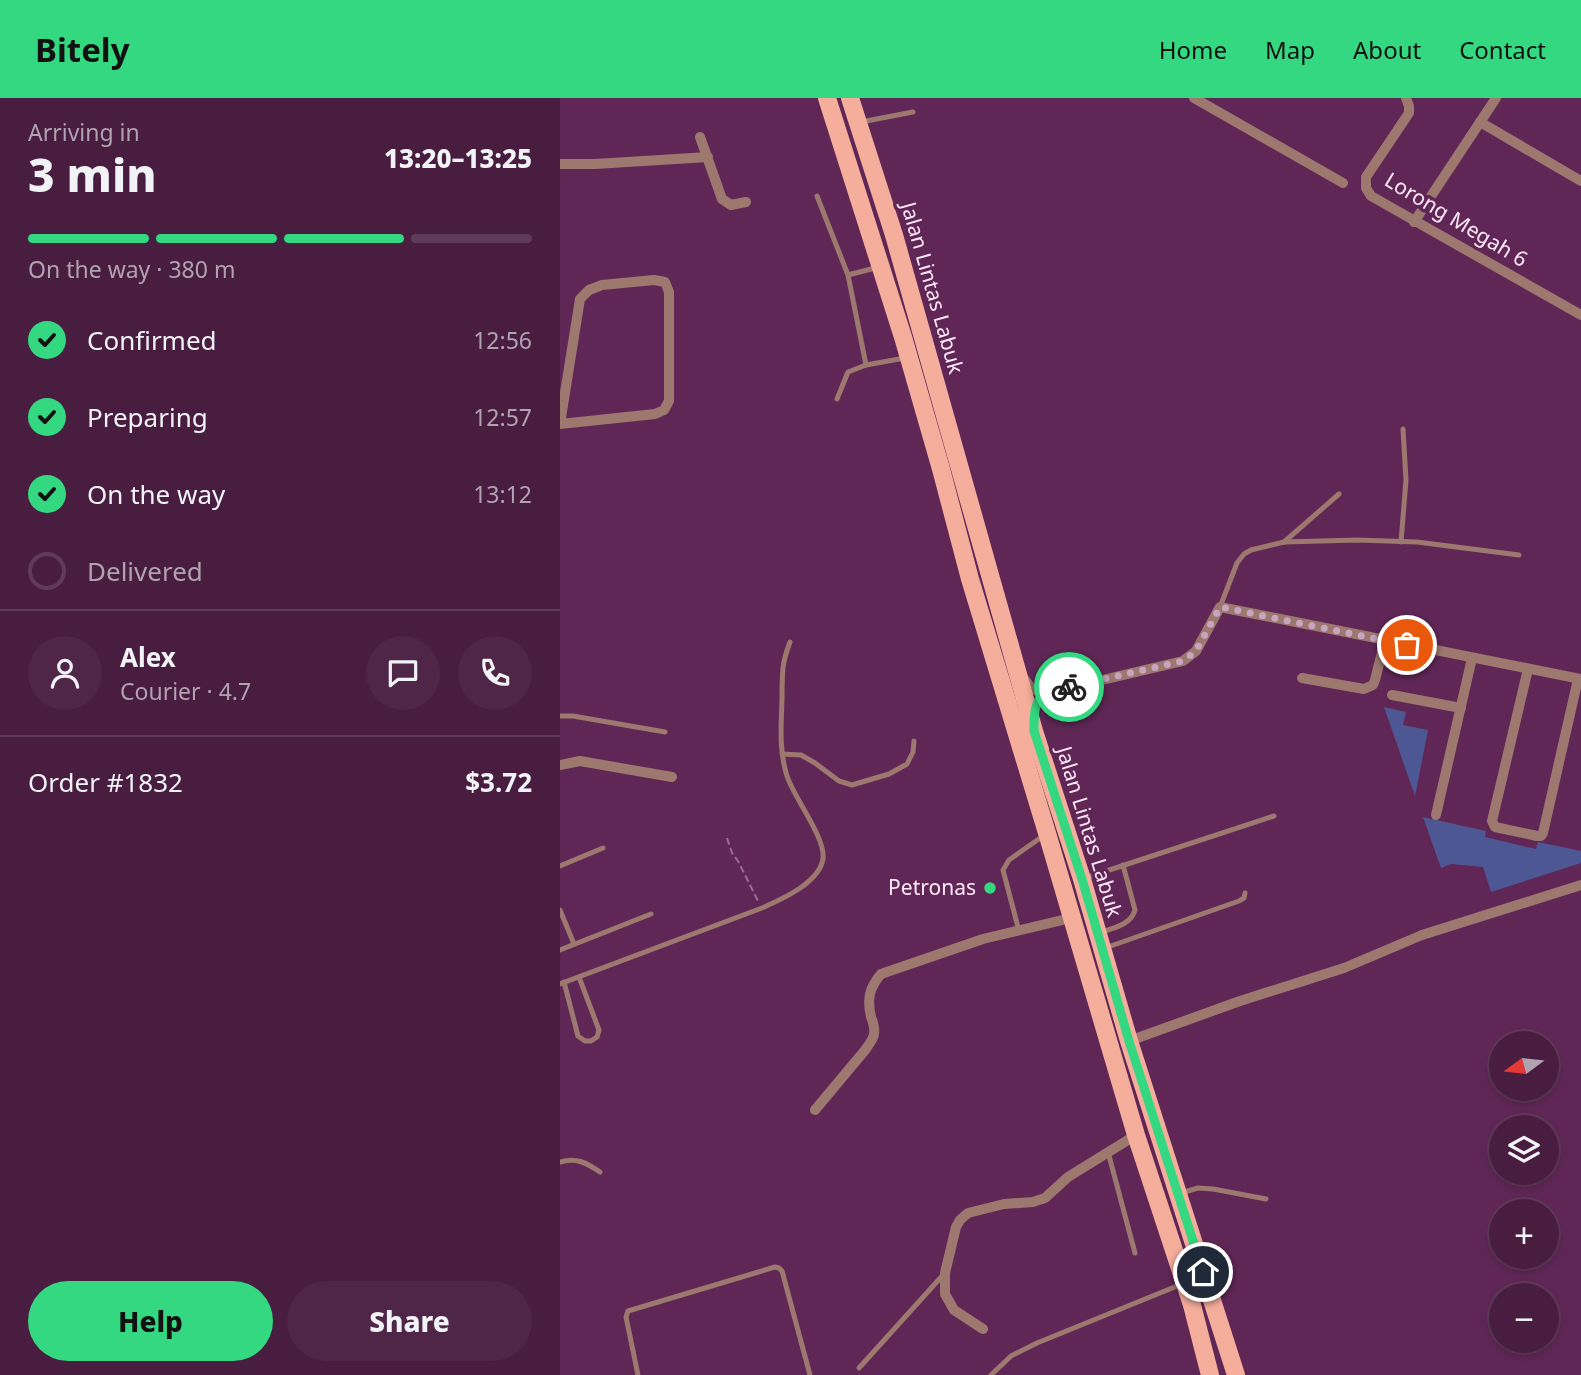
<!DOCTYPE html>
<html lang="en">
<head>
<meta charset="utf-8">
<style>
  :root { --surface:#481d40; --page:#4f2647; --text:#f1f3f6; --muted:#b1a2b1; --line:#603b59; --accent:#34d881 }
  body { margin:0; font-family:"Noto Sans",sans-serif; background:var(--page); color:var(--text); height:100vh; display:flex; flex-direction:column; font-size:26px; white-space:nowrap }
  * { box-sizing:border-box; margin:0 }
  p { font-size:23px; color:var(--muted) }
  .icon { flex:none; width:38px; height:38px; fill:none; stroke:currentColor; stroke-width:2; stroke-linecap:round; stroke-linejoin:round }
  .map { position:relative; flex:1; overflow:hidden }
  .panel { display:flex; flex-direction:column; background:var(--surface); width:560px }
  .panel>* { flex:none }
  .needle { width:46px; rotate:255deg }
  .controls { position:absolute; left:929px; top:933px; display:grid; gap:14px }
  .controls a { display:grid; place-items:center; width:70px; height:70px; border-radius:50%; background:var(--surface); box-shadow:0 4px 10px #0003,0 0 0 2px var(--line); font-size:35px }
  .pin { position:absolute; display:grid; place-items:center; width:60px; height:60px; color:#fff; margin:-30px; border:4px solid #fff; border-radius:50%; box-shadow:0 2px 7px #0007 }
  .courier { position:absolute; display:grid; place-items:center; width:70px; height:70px; margin:-35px; border:5px solid #34d881; border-radius:50%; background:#fff; color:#222; box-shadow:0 2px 9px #0007 }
  .head em { font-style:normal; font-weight:800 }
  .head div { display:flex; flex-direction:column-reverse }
  .head { display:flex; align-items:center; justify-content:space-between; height:119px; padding:0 28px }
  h1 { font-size:46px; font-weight:800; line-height:52px }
  .bar { display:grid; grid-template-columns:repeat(4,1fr); gap:10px 7px; align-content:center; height:84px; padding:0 28px }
  .bar i { height:9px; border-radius:5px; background:var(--line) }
  .bar .current { background:var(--accent) }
  .bar p { grid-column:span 4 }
  .line { display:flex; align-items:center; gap:18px; padding:0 28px; border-top:2px solid var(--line) }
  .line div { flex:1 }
  .round { display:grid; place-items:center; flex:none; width:74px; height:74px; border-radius:37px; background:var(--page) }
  ol { padding:0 28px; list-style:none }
  li { display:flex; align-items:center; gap:21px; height:77px }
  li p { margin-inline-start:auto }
  li .icon { padding:7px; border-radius:50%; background:var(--accent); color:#111; stroke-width:4 }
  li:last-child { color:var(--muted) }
  li i { width:38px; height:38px; border:4px solid var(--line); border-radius:50% }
  .button { display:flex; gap:14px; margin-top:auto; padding:14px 28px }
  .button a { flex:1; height:80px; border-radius:42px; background:var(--accent); color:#111; font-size:28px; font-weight:800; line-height:80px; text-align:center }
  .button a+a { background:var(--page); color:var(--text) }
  header { display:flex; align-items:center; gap:42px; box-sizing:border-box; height:98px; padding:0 35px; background:var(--accent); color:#111 }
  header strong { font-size:33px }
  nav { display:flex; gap:38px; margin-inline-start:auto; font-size:24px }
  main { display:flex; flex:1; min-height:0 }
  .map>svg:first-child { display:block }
</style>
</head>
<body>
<header>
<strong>Bitely</strong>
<nav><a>Home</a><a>Map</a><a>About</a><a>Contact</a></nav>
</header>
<main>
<section class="panel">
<div class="head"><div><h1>3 min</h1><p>Arriving in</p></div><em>13:20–13:25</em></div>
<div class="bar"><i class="current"></i><i class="current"></i><i class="current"></i><i></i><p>On the way · 380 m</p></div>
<ol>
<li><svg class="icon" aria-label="check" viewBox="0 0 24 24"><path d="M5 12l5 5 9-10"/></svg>Confirmed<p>12:56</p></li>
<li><svg class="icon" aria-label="check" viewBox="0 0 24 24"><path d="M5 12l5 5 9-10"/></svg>Preparing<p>12:57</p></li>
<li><svg class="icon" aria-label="check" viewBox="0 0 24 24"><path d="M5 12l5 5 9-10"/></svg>On the way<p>13:12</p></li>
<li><i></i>Delivered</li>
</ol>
<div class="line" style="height:126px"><a class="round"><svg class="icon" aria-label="person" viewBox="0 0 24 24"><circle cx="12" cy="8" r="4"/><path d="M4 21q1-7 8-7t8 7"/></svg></a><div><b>Alex</b><p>Courier · 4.7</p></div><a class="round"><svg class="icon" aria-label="chat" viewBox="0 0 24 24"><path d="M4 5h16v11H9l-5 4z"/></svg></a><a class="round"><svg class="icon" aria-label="phone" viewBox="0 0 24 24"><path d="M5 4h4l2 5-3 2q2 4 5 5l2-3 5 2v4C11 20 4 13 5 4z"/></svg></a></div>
<div class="line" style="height:91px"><div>Order #1832</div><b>$3.72</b></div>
<div class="button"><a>Help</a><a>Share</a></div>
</section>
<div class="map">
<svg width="1021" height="1277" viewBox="0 0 1021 1277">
  <rect width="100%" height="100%" fill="#602756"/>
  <g fill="#4c5793">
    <polygon points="824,609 846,614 843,627 868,632 855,698"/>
    <polygon points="863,719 926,733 925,739 976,751 978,744 1021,753 1021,765 931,794 923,769 891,766 881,770"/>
  </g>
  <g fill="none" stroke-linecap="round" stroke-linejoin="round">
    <polyline stroke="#996d90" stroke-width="2" stroke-dasharray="7 3.5" stroke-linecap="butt" points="167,740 172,755 178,763 198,803"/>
    <g stroke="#9c786f" stroke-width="5">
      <polyline points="301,24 353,14"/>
      <polyline points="257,98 288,177"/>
      <polyline points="306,267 288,177 319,169"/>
      <polyline points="277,301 288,274 306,267 345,260"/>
      <polyline points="724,444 779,396"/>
      <polyline points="841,444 846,382 843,331"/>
      <polyline points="660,509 677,465 684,456 691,452 724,444 797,442 857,444 959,457"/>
      <polyline points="0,618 13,618 105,634"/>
      <polyline points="222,656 241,657 255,665 279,683 292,687 329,676 347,666 353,654 354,643"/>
      <polyline points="0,768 43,750"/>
      <polyline points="525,780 714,718"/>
      <polyline points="0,812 14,846"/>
      <polyline points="459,833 443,772 449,762 483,738"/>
      <path d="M539,835C553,830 571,827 575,812L563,767"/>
      <polyline points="545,850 679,803 684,800 685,795"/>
      <polyline points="0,852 91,816"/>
      <polyline points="4,884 18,938 25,943 31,943 37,939 39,932 19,879"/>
      <path d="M0,886L202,810C222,801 259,785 263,761C266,740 234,700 227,678C219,653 221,628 222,602C222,592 222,581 223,570C224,561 227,552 230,544"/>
      <polyline points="548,1054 575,1155"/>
      <path d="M0,1064C16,1059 27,1065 40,1074"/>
      <polyline points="621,1095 638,1090 653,1091 706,1101"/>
      <polyline points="299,1270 383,1177"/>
      <polyline points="78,1277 66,1219 68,1213 215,1169 219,1170 222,1173 250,1277"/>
      <polyline points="431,1277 451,1258 477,1245 622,1186"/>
    </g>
    <g stroke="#9c786f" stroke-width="10">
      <polyline points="634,0 783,85"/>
      <polyline points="846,0 849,8 849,15 806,79 806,90 811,98 1021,217"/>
      <polyline points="920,24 1021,83"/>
      <polyline points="140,39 162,101 171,107 186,104"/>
      <polyline points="0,66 35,66 148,59"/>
      <polyline points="854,124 936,0"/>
      <polygon points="94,182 105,184 109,194 109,303 104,312 95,316 0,326 20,201 29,192 42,187"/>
      <polyline points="968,571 932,723 935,729 977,738 981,738 983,735 1018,581"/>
      <polyline points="462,578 472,591 487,595 623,563 636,553 660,509 1021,581"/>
      <polyline points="742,580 804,591 813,587 815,582 825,542"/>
      <polyline points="832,597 901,610"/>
      <polyline points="0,667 20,663 112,679"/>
      <polyline points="876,717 912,560"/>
      <polyline points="569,943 680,903 784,870 862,837 1021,787"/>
      <path d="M255,1012L306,951C309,946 313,942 314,936C315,930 313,924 311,919C307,901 309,890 321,876L423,841L511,820"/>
      <polyline points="423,1231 394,1212 385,1196 385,1175 396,1129 400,1122 408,1115 444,1106 473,1104 485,1100 508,1079 576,1037"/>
    </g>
    <g stroke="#f6ae9c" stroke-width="18">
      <polyline points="267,0 343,239 381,371 410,481 487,735 576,1037 632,1207 650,1277"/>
      <polyline points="290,0 334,137 474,633 522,781 569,943 676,1277"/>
    </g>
  </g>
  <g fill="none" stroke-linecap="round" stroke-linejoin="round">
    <polyline stroke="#c7a5c0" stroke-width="7" stroke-dasharray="0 12.6" points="509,589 623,563 636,553 660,509 847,547"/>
    <path stroke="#34d881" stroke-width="9" d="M509,589C477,597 474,599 474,633L522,781L569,943L643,1174"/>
  </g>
  <circle fill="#34d881" stroke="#602756" stroke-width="2.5" cx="430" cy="790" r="7"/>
  <g text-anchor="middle" stroke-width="7" stroke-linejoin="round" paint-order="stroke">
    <g font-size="21" fill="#fee9f9" stroke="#602756">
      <text transform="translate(896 122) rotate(31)" y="7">Lorong Megah 6</text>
      <text transform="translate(372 190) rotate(74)" y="7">Jalan Lintas Labuk</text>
      <text transform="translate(529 734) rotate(73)" y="7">Jalan Lintas Labuk</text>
    </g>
    <g font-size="21" fill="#fee9f9" stroke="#602756" text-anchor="end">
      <text x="416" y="797">Petronas</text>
    </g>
  </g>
</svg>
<div class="controls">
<a><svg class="needle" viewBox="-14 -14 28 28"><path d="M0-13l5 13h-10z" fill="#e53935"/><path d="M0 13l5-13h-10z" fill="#b1a2b1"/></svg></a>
<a><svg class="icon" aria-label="layers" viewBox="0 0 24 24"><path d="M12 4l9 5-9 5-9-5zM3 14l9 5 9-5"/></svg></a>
<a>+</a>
<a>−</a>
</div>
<div class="pin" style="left:847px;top:547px;background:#ea580c"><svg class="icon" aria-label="bag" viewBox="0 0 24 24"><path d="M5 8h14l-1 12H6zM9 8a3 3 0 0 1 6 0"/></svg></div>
<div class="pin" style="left:643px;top:1174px;background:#1f2937"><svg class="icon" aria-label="home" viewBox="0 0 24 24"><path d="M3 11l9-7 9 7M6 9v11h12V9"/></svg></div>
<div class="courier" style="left:509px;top:589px"><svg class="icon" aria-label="bike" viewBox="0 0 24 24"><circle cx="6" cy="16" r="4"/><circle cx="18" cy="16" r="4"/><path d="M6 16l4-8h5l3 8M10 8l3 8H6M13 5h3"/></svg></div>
</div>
</main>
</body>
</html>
